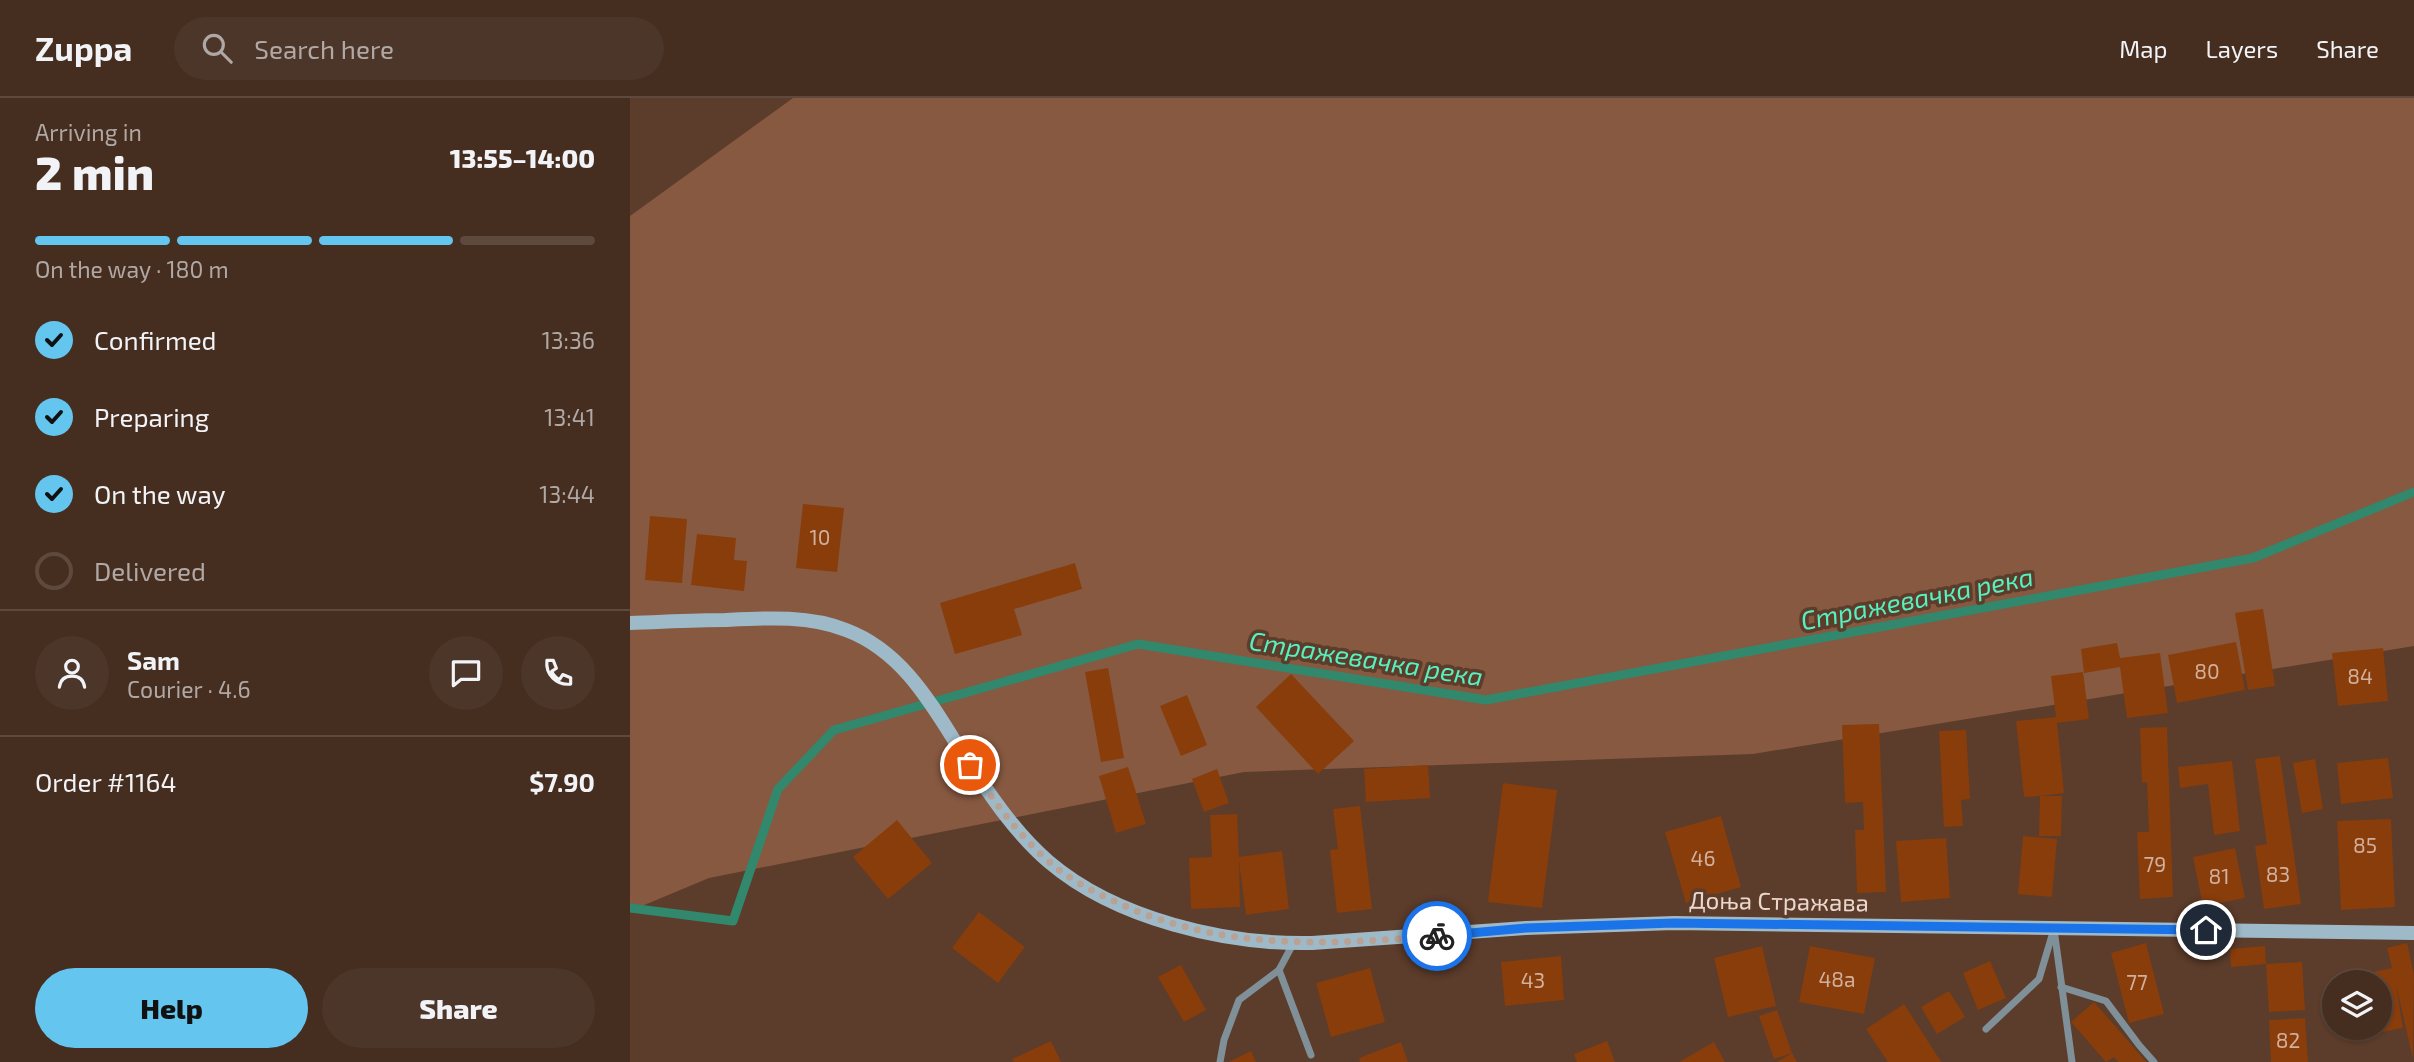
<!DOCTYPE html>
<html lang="en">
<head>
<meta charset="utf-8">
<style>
  :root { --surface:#452d20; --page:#4c3529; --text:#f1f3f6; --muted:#b0a8a5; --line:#5d493e; --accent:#64c5ee }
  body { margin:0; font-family:"Exo 2",sans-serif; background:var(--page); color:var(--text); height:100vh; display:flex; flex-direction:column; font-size:26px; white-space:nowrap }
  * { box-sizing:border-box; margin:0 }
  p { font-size:23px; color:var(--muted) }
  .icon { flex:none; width:38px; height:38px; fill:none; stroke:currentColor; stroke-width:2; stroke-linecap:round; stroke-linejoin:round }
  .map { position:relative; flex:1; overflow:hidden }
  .panel { display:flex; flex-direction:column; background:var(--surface); width:630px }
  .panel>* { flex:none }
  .fabs { position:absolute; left:1692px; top:872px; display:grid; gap:14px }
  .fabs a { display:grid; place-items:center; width:70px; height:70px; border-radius:50%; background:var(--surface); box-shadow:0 2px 5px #0004,0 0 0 2px var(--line); font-size:35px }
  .pin { position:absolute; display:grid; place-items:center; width:60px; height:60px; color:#fff; margin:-30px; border:4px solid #fff; border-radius:50%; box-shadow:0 2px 7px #0007 }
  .courier { position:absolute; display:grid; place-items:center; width:70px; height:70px; margin:-35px; border:5px solid #1a73e8; border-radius:50%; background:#fff; color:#222; box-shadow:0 2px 9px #0007 }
  .headline em { font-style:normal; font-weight:800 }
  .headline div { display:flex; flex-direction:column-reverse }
  .headline { display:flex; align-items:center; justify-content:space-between; height:119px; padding:0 35px }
  h1 { font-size:46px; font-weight:800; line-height:52px }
  .bar { display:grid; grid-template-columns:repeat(4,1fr); gap:10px 7px; align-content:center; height:84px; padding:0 35px }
  .bar i { height:9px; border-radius:5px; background:var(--line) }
  .bar .selected { background:var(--accent) }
  .bar p { grid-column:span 4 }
  .line { display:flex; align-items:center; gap:18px; padding:0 35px; border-top:2px solid var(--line) }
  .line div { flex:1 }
  .round { display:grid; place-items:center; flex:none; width:74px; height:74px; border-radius:37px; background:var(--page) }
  ol { padding:0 35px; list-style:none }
  li { display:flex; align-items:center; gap:21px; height:77px }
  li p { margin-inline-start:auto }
  li .icon { padding:7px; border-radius:50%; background:var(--accent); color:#111; stroke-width:4 }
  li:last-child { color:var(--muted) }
  li i { width:38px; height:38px; border:4px solid var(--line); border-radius:50% }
  .primary-button { display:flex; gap:14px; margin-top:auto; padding:14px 35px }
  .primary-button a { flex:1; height:80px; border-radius:42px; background:var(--accent); color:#111; font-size:28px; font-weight:800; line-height:80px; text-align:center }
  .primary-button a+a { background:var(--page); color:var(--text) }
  header { display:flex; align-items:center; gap:42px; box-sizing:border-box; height:98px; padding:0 35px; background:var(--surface); border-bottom:2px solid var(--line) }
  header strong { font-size:33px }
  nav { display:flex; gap:38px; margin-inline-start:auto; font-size:24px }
  .search { width:490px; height:63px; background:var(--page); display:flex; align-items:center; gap:18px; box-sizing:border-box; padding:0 24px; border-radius:38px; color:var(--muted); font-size:26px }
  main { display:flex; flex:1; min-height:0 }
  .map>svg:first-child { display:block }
</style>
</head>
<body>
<header>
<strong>Zuppa</strong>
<div class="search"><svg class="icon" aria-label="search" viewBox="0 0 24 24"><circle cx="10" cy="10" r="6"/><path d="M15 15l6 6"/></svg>Search here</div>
<nav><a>Map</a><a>Layers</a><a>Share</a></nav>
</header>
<main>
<section class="panel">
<div class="headline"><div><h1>2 min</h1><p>Arriving in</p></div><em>13:55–14:00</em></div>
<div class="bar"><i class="selected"></i><i class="selected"></i><i class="selected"></i><i></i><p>On the way · 180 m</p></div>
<ol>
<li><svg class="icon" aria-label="check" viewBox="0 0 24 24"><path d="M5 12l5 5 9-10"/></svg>Confirmed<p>13:36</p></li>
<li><svg class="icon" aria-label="check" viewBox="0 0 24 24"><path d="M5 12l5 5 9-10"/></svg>Preparing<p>13:41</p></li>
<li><svg class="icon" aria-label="check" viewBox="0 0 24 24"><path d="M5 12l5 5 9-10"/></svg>On the way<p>13:44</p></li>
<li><i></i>Delivered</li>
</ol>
<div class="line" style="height:126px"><a class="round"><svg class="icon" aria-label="person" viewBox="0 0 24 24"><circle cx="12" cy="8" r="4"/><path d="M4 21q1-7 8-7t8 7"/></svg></a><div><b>Sam</b><p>Courier · 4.6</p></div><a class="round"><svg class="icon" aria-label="chat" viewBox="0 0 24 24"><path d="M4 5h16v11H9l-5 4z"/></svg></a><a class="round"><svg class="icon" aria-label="phone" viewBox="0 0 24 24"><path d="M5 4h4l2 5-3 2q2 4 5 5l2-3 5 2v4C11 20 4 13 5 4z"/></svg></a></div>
<div class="line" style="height:91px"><div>Order #1164</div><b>$7.90</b></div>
<div class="primary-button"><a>Help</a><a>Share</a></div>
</section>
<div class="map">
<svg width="1784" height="964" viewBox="0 0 1784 964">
  <rect width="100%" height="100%" fill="#5c3c2b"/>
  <polygon fill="#875941" points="163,0 1784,0 1784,548 1123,656 614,674 79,780 0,813 0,118"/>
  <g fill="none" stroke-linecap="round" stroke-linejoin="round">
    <polyline stroke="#32886c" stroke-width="9" points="0,810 103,823 148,691 204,632 508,546 856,602 1623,460 1784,394"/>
  </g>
  <g fill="#883d0b">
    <polygon points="173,406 214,410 207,474 166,470"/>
    <polygon points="20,418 57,421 52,485 15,482"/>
    <polygon points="67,436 106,440 104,462 117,463 114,493 61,487"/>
    <polygon points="445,465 452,491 384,511 392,537 325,556 310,505"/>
    <polygon points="1633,511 1645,588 1618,592 1605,515"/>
    <polygon points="1606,544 1615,592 1547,605 1538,557"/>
    <polygon points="1487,545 1490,560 1530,555 1538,615 1497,620 1490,569 1454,575 1451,551"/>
    <polygon points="1753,550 1758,603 1708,608 1702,555"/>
    <polygon points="478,570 494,660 471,664 455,574"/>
    <polygon points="1453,574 1459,621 1427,625 1434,695 1410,698 1432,698 1431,738 1409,738 1410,698 1394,699 1386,623 1426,619 1421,578"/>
    <polygon points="661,576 724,643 688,676 626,609"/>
    <polygon points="557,597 577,647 551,658 530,608"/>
    <polygon points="1249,626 1256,794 1227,795 1225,732 1234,732 1233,704 1215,705 1212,627"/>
    <polygon points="1537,629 1543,799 1510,801 1507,734 1519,734 1517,684 1512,685 1510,630"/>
    <polygon points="1336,632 1340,701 1331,702 1333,728 1314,729 1309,633"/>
    <polygon points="1650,658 1671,806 1634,811 1625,748 1637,746 1625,661"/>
    <polygon points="1758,660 1763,700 1711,706 1707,665"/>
    <polygon points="1685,661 1693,711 1672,715 1663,665"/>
    <polygon points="1602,663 1610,733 1584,737 1578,686 1550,690 1548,669"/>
    <polygon points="798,667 800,700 736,704 734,671"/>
    <polygon points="498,669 516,726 486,735 469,678"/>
    <polygon points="587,671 599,705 574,714 562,681"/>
    <polygon points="873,685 927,692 912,810 858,804"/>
    <polygon points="730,708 742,811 707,815 700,752 708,751 703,711"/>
    <polygon points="607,716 609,759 652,753 659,811 616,817 609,763 610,809 561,811 559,760 582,759 580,717"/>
    <polygon points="1091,718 1111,789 1056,805 1035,734"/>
    <polygon points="1761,721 1765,809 1711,812 1707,723"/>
    <polygon points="267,722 302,765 258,801 223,759"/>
    <polygon points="1393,738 1427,741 1422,799 1388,796"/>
    <polygon points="1316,740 1320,800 1271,804 1266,743"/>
    <polygon points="1605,750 1615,800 1573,808 1563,759"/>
    <polygon points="349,814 395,849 368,885 322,850"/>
    <polygon points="1516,845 1534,916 1499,925 1481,855"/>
    <polygon points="1777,845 1784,877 1783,961 1766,887 1773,930 1741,936 1740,929 1750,929 1750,884 1732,884 1730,877 1762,870 1757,850"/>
    <polygon points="1132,848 1146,908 1098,919 1084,860"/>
    <polygon points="1180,848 1245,860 1234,916 1169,904"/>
    <polygon points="1635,848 1636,866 1601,869 1600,851"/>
    <polygon points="931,858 934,902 875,908 871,864"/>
    <polygon points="1360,863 1376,900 1348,912 1333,875"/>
    <polygon points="1672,864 1675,912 1639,914 1636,866"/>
    <polygon points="551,867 576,912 554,924 528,879"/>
    <polygon points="740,870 755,924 701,939 686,885"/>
    <polygon points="1319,893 1335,919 1307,936 1291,909"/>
    <polygon points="1464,904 1500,945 1516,964 1488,964 1484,959 1476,964 1441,924"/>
    <polygon points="1274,906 1308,959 1312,964 1258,964 1236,931"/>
    <polygon points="1147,912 1162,955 1167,964 1147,964 1162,955 1144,961 1129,918"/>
    <polygon points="1675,920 1678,964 1641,964 1639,922"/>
    <polygon points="421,943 431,964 384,964 382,961"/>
    <polygon points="977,943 985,964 947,964 944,956"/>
    <polygon points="771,944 778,964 730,964 729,960"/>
    <polygon points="1084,944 1095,964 1049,964"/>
    <polygon points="621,953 626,964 599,964"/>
  </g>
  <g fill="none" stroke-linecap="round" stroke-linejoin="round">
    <g stroke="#7f9099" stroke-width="7">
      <polyline points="1424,831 1442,964"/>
      <polyline points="649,872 681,957"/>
      <polyline points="1431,889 1476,903 1509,947 1524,964"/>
      <polyline points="1356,931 1409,881 1423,834"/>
      <polyline points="590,964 594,942 609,902 649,872 663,846"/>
    </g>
    <path stroke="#9ebac8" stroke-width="14" d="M0,525C32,524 64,522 95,522C135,520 179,517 216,532C275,554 304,611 336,661C360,697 386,736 419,764C486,821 596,847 682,845L896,830L1044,825L1784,835"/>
  </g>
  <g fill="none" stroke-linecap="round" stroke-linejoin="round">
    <path stroke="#b9a194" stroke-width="7" stroke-dasharray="0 12.6" d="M340,667C362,701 387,735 417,762C437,780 460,792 484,803C589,853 695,847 807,838"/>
    <polyline stroke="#1a73e8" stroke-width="9" points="807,838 896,830 1044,825 1576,832"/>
  </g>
  <g text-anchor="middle" stroke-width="7" stroke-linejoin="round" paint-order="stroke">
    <g font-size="21" fill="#d2b09c">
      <text x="190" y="447">10</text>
      <text x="1577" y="581">80</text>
      <text x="1730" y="586">84</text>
      <text x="1735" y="755">85</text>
      <text x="1073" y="768">46</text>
      <text x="1525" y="774">79</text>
      <text x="1648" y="784">83</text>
      <text x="1589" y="786">81</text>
      <text x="1207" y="889">48a</text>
      <text x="903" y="890">43</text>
      <text x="1507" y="892">77</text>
      <text x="1658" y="950">82</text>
    </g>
    <g font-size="24" fill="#ebd7cc" stroke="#5c3c2b">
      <text transform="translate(1149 804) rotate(1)" y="8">Доња Стражава</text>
    </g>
    <g font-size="26" font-style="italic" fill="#57f0bf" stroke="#5c3c2b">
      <text transform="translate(1287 501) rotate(-11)" y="9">Стражевачка река</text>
      <text transform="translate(736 561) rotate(9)" y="9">Стражевачка река</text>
    </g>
  </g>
</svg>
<div class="fabs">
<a><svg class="icon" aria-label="layers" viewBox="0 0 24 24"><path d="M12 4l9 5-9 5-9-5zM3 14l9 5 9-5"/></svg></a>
</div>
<div class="pin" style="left:340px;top:667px;background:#ea580c"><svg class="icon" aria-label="bag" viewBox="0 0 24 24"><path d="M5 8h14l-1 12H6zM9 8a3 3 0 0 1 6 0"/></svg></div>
<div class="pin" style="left:1576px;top:832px;background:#1f2937"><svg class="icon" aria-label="home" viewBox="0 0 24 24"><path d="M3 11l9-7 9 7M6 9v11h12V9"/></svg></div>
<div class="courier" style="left:807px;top:838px"><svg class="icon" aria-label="bike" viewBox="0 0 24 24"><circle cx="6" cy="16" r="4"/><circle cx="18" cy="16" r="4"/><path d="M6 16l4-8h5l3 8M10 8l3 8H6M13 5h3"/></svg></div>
</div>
</main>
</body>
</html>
